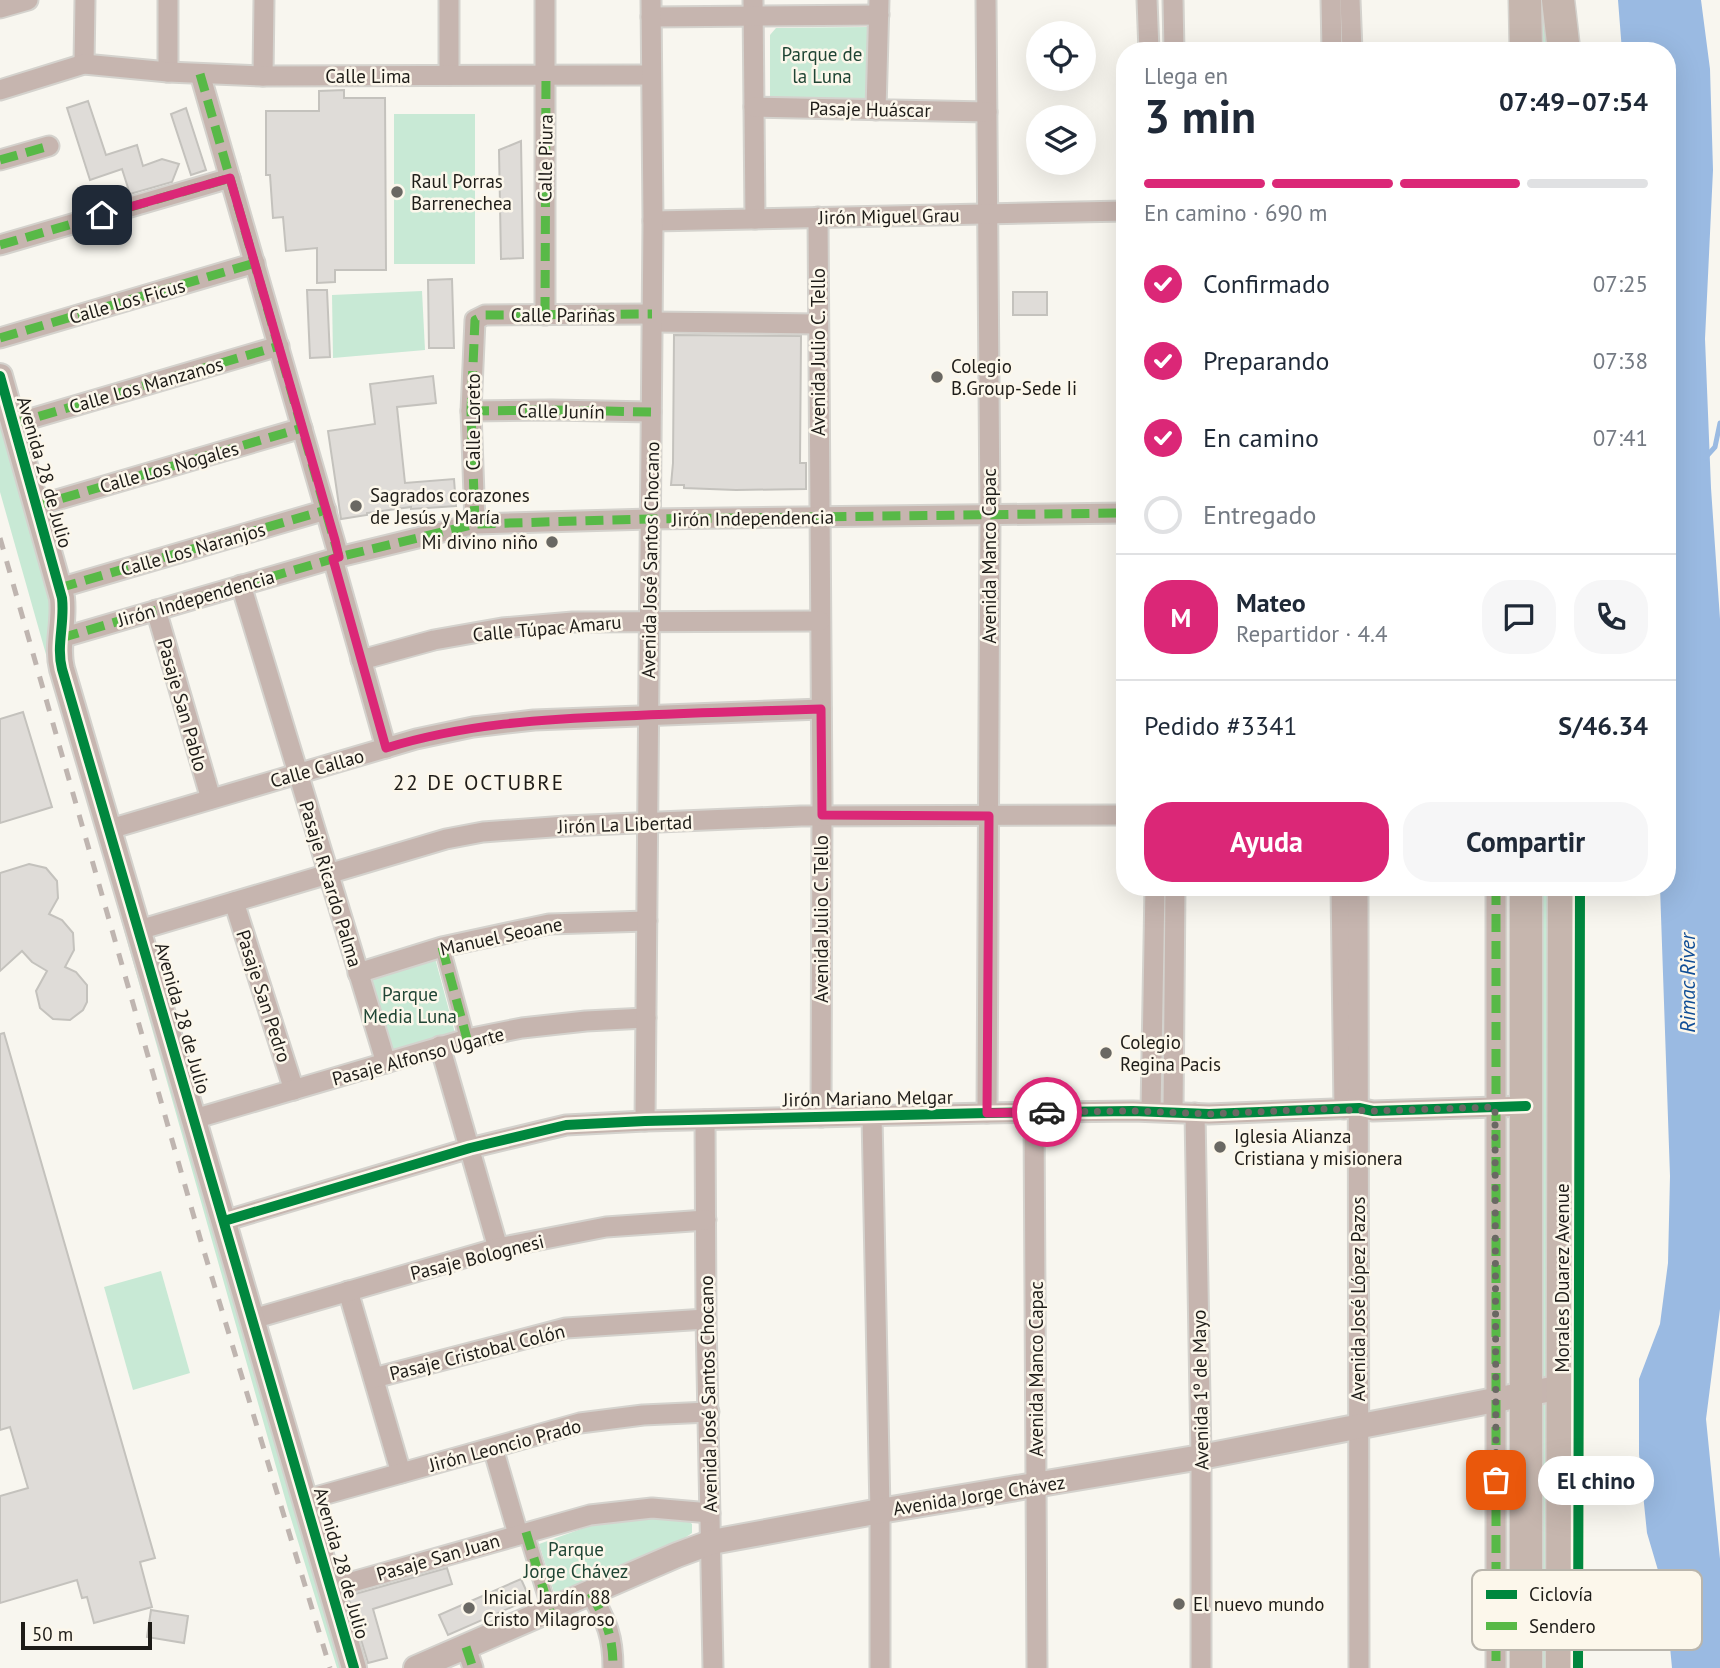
<!DOCTYPE html>
<html lang="es">
<head>
<meta charset="utf-8">
<style>
  :root { --surface:#fff; --page:#f6f6f7; --text:#1f2937; --muted:#747a83; --line:#e0e1e3; --accent:#db2777 }
  body { margin:0; font-family:"PT Sans",sans-serif; background:var(--page); color:var(--text); height:100vh; display:flex; flex-direction:column; font-size:26px; white-space:nowrap }
  * { box-sizing:border-box; margin:0 }
  p { font-size:23px; color:var(--muted) }
  .icon { flex:none; width:38px; height:38px; fill:none; stroke:currentColor; stroke-width:2; stroke-linecap:round; stroke-linejoin:round }
  .map { position:relative; flex:1; overflow:hidden }
  .panel { position:absolute; left:1116px; top:42px; width:560px; height:854px; display:flex; flex-direction:column; background:var(--surface); border-radius:28px; box-shadow:0 7px 28px #0002 }
  .panel>* { flex:none }
  .fabs { position:absolute; left:1026px; top:21px; display:grid; gap:14px }
  .fabs a { display:grid; place-items:center; width:70px; height:70px; border-radius:50%; background:var(--surface); box-shadow:0 7px 28px #0002; font-size:35px }
  .scale { position:absolute; left:21px; bottom:18px; width:131px; box-sizing:border-box; padding-left:7px; border:4px solid #1e1c18; border-top:0; font-size:19px; line-height:24px; white-space:nowrap; color:#1e1c18; -webkit-text-stroke:5px #fcf7eb; paint-order:stroke }
  .pin { position:absolute; display:grid; place-items:center; width:60px; height:60px; color:#fff; margin:-30px; border-radius:14px; box-shadow:0 4px 10px #0006 }
  .courier { position:absolute; display:grid; place-items:center; width:70px; height:70px; margin:-35px; border:5px solid #db2777; border-radius:50%; background:#fff; color:#222; box-shadow:0 2px 9px #0007 }
  .bubble { position:absolute; height:49px; border-radius:24px; background:var(--surface); box-shadow:0 7px 28px #0002; font-size:23px; font-weight:600; line-height:49px; text-align:center }
  .overview em { font-style:normal; font-weight:600 }
  .overview div { display:flex; flex-direction:column-reverse }
  .overview { display:flex; align-items:center; justify-content:space-between; height:119px; padding:0 28px }
  h1 { font-size:46px; font-weight:600; line-height:52px }
  .bar { display:grid; grid-template-columns:repeat(4,1fr); gap:10px 7px; align-content:center; height:84px; padding:0 28px }
  .bar i { height:9px; border-radius:5px; background:var(--line) }
  .bar .current { background:var(--accent) }
  .bar p { grid-column:span 4 }
  .line { display:flex; align-items:center; gap:18px; padding:0 28px; border-top:2px solid var(--line) }
  .line div { flex:1 }
  .round { display:grid; place-items:center; flex:none; width:74px; height:74px; border-radius:28px; background:var(--page) }
  ol { padding:0 28px; list-style:none }
  li { display:flex; align-items:center; gap:21px; height:77px }
  li p { margin-inline-start:auto }
  li .icon { padding:7px; border-radius:50%; background:var(--accent); color:#fff; stroke-width:4 }
  li:last-child { color:var(--muted) }
  li i { width:38px; height:38px; border:4px solid var(--line); border-radius:50% }
  .action { display:flex; gap:14px; margin-top:auto; padding:14px 28px }
  .action a { flex:1; height:80px; border-radius:28px; background:var(--accent); color:#fff; font-size:28px; font-weight:600; line-height:80px; text-align:center }
  .action a+a { background:var(--page); color:var(--text) }
  .map>svg:first-child { display:block }
</style>
</head>
<body>
<div class="map">
<svg width="1720" height="1668" viewBox="0 0 1720 1668">
  <rect width="100%" height="100%" fill="#f8f6ef"/>
  <g fill="#c8e9d5">
    <polygon points="1538,0 1550,0 1553,51 1539,51"/>
    <polygon points="868,27 874,36 869,104 776,103 770,97 770,35 776,28"/>
    <rect x="394" y="114" width="81" height="150"/>
    <polygon points="422,291 425,350 333,358 332,295"/>
    <polygon points="0,390 60,610 58,648 345,1668 337,1668 288,1509 0,492"/>
    <polygon points="1535,887 1554,887 1549,1379 1535,1379"/>
    <polygon points="435,958 455,1033 386,1054 364,976"/>
    <polygon points="161,1271 190,1373 133,1390 104,1287"/>
    <polygon points="1553,1402 1552,1668 1532,1668 1533,1405"/>
    <polygon points="665,1517 686,1518 692,1524 692,1533 673,1546 556,1599 539,1544 595,1524"/>
  </g>
  <polygon fill="#9abae2" points="1618,0 1701,0 1710,69 1713,170 1705,339 1711,488 1720,619 1720,1309 1706,1419 1720,1559 1720,1668 1672,1668 1665,1594 1647,1533 1639,1454 1639,1379 1660,1324 1668,1263 1670,1176 1660,887 1668,887 1668,51 1622,51"/>
  <g fill="none" stroke-linecap="round" stroke-linejoin="round">
    <polyline stroke="#9abae2" stroke-width="5" points="1705,458 1715,447 1720,423"/>
  </g>
  <g fill="#dfdcd8" stroke="#c4c2bd" stroke-width="2">
    <polygon points="344,90 344,98 385,98 386,270 335,270 335,282 317,283 317,248 286,251 283,217 273,218 270,175 266,175 266,111 319,111 319,91"/>
    <polygon points="88,101 106,155 137,145 143,166 162,159 179,164 172,182 130,194 122,169 90,180 67,108"/>
    <polygon points="186,108 206,170 191,175 171,114"/>
    <polygon points="521,141 523,258 501,259 499,150"/>
    <polygon points="452,279 454,348 429,348 428,280"/>
    <polygon points="307,290 327,290 330,357 310,358"/>
    <rect x="1013" y="292" width="34" height="23"/>
    <polygon points="674,335 801,336 800,463 806,463 806,489 736,490 684,488 684,485 671,485 673,463"/>
    <polygon points="433,376 436,403 397,407 405,483 454,479 456,506 411,509 411,507 367,513 367,515 341,519 328,431 375,424 370,384"/>
    <polygon points="23,712 52,807 0,823 0,719"/>
    <polygon points="29,864 46,868 57,881 58,898 49,914 62,920 73,933 74,950 65,967 76,972 87,985 87,1002 83,1010 70,1020 53,1019 40,1008 36,991 47,971 32,962 22,951 0,971 0,873"/>
    <polygon points="4,1033 155,1558 140,1562 152,1607 94,1623 87,1597 82,1598 77,1580 0,1603 0,1496 28,1488 10,1427 0,1430 0,1034"/>
    <polygon points="447,1568 452,1584 373,1609 387,1658 368,1663 348,1596"/>
    <polygon points="521,1579 530,1599 448,1635 439,1615"/>
    <polygon points="151,1610 188,1616 184,1643 147,1637"/>
  </g>
  <g fill="none" stroke-linecap="round" stroke-linejoin="round">
    <g stroke="#d4d2cd" stroke-width="18">
      <g id="pedestrian">
        <polyline points="442,947 467,1039"/>
        <polyline points="526,1532 550,1611"/>
      </g>
    </g>
    <g stroke="#d4d2cd" stroke-width="23">
      <g id="minor">
        <polyline points="449,0 449,75"/>
        <polyline points="753,0 755,219"/>
        <polyline points="986,0 990,515 987,1113"/>
        <polyline points="1147,0 1149,51"/>
        <polyline points="1173,0 1174,51"/>
        <polyline points="1331,0 1332,51"/>
        <polyline points="1350,0 1352,51"/>
        <polyline points="0,8 28,0"/>
        <polyline points="651,17 879,15"/>
        <polyline points="84,64 85,0"/>
        <polyline points="168,72 168,0"/>
        <polyline points="200,74 339,557"/>
        <polyline points="263,76 264,0"/>
        <polyline points="0,90 84,64 168,72 263,76 651,75"/>
        <polyline points="754,107 987,112"/>
        <polyline points="876,110 879,0"/>
        <polyline points="0,160 49,146"/>
        <polyline points="818,217 822,800 821,1117"/>
        <polyline points="653,221 1125,211"/>
        <polyline points="0,245 230,178"/>
        <polyline points="545,315 545,0"/>
        <polyline points="652,322 817,324"/>
        <polyline points="0,338 255,263"/>
        <polyline points="471,411 552,410 651,412"/>
        <polyline points="13,424 279,346"/>
        <polyline points="36,506 302,428"/>
        <polyline points="475,524 471,411 475,320 485,315 652,314"/>
        <polyline points="333,559 386,748"/>
        <polyline points="241,585 386,1063"/>
        <polyline points="59,588 326,510"/>
        <polyline points="156,610 211,799"/>
        <polyline points="61,638 339,557 475,524 650,519 1125,513"/>
        <polyline points="361,660 434,640 502,628 573,622 820,621"/>
        <polyline points="110,829 416,739 473,727 534,720 821,709"/>
        <polyline points="1341,887 1344,1109"/>
        <polyline points="1358,887 1359,1668"/>
        <polyline points="1496,887 1496,1668"/>
        <polyline points="234,902 294,1090"/>
        <polyline points="139,930 446,839 483,832 566,826 801,816 1125,815"/>
        <polyline points="358,973 442,947 549,924 647,921"/>
        <polyline points="440,1046 498,1248"/>
        <polyline points="1151,1111 1155,887"/>
        <polyline points="1034,1112 1037,1668"/>
        <polyline points="1173,1112 1175,887"/>
        <polyline points="1195,1113 1201,1457 1201,1668"/>
        <polyline points="872,1116 880,1511 880,1668"/>
        <polyline points="194,1119 467,1039 522,1028 586,1021 646,1018"/>
        <polyline points="705,1120 706,1319 713,1668"/>
        <polyline points="645,1121 653,221 651,0"/>
        <polyline points="224,1221 470,1148 566,1125 645,1121 987,1113 1133,1111 1209,1114 1359,1108 1373,1111 1526,1106"/>
        <polyline points="348,1291 401,1473"/>
        <polyline points="253,1319 498,1248 606,1227 706,1220"/>
        <polyline points="374,1378 566,1328 706,1319"/>
        <polyline points="493,1448 518,1534"/>
        <polyline points="305,1500 580,1423 643,1415 709,1412"/>
        <polyline points="331,1588 590,1515 652,1508 710,1513"/>
        <path d="M591,1593C606,1622 613,1634 613,1668"/>
        <polyline points="466,1647 473,1668"/>
      </g>
    </g>
    <g stroke="#d4d2cd" stroke-width="28">
      <g id="tertiary">
        <path d="M0,376L62,598C65,623 56,645 62,669L354,1668"/>
        <polyline points="416,1668 677,1555 712,1542 880,1511 1201,1457 1562,1387"/>
      </g>
    </g>
    <g stroke="#d4d2cd" stroke-width="35">
      <g id="trunk">
        <polyline points="1525,0 1526,51"/>
        <polyline points="1558,0 1564,51"/>
        <polyline points="1526,1668 1526,887"/>
        <polyline points="1562,1668 1564,887"/>
      </g>
    </g>
    <use href="#pedestrian" stroke="#c6b5af" stroke-width="14"/>
    <use href="#minor" stroke="#c6b5af" stroke-width="19"/>
    <use href="#tertiary" stroke="#c6b5af" stroke-width="24"/>
    <use href="#trunk" stroke="#c6b6ae" stroke-width="32"/>
    <polyline stroke="#bfb5b0" stroke-width="5" stroke-dasharray="12 12" stroke-linecap="butt" points="0,538 200,1238 330,1668"/>
    <g stroke="#58b947" stroke-width="9" stroke-dasharray="18 9" stroke-linecap="butt">
      <polyline points="200,74 339,557"/>
      <polyline points="0,160 49,146"/>
      <polyline points="0,245 230,178"/>
      <polyline points="545,315 546,77"/>
      <polyline points="0,338 255,263"/>
      <polyline points="471,411 552,410 651,412"/>
      <polyline points="13,424 279,346"/>
      <polyline points="36,506 302,428"/>
      <polyline points="475,524 471,411 475,320 485,315 652,314"/>
      <polyline points="59,588 326,510"/>
      <polyline points="61,638 339,557 475,524 650,519 1125,513"/>
      <polyline points="1496,887 1496,1668"/>
      <polyline points="442,947 467,1039"/>
      <polyline points="526,1532 550,1611"/>
      <path d="M591,1593C606,1622 613,1634 613,1668"/>
      <polyline points="466,1647 473,1668"/>
    </g>
    <g stroke="#fcf7eb" stroke-width="15">
      <g id="cycleway">
        <path d="M0,376L62,598C65,623 56,645 62,669L354,1668"/>
        <polyline points="224,1221 470,1148 566,1125 645,1121 987,1113 1133,1111 1209,1114 1359,1108 1373,1111 1526,1106"/>
        <polyline points="1578,1668 1580,887"/>
      </g>
    </g>
    <use href="#cycleway" stroke="#00873e" stroke-width="10"/>
  </g>
  <g fill="none" stroke-linecap="round" stroke-linejoin="round">
    <polyline stroke="#6a6863" stroke-width="7" stroke-dasharray="0 12.6" points="1047,1112 1133,1111 1209,1114 1322,1109 1373,1111 1495,1107 1496,1480"/>
    <path stroke="#db2777" stroke-width="9" d="M102,215L230,178L335,540L339,557L333,559L386,748C464,724 543,719 623,716C689,713 755,711 821,709L822,815L989,816L987,1113L1047,1112"/>
  </g>
  <g fill="#6a6863" stroke="#fcf7eb" stroke-width="2.5">
    <circle cx="397" cy="192" r="7"/>
    <circle cx="937" cy="377" r="7"/>
    <circle cx="356" cy="506" r="7"/>
    <circle cx="552" cy="542" r="7"/>
    <circle cx="1106" cy="1053" r="7"/>
    <circle cx="1220" cy="1147" r="7"/>
    <circle cx="1179" cy="1604" r="7"/>
    <circle cx="469" cy="1608" r="7"/>
  </g>
  <g text-anchor="middle" stroke-width="5" stroke-linejoin="round" paint-order="stroke">
    <g font-size="19" fill="#1f4534" stroke="#fcf7eb">
      <text x="822" y="61">Parque de<tspan x="822" dy="22">la Luna</tspan></text>
      <text x="410" y="1001">Parque<tspan x="410" dy="22">Media Luna</tspan></text>
      <text x="576" y="1556">Parque<tspan x="576" dy="22">Jorge Chávez</tspan></text>
    </g>
    <g font-size="19" fill="#1e1c18" stroke="#fcf7eb">
      <text x="368" y="83">Calle Lima</text>
      <text transform="translate(870 109) rotate(1)" y="7">Pasaje Huáscar</text>
      <text transform="translate(545 158) rotate(-89)" y="7">Calle Piura</text>
      <text transform="translate(889 216) rotate(-1)" y="7">Jirón Miguel Grau</text>
      <text transform="translate(127 301) rotate(-16)" y="7">Calle Los Ficus</text>
      <text x="563" y="322">Calle Pariñas</text>
      <text transform="translate(818 352) rotate(-90)" y="7">Avenida Julio C. Tello</text>
      <text transform="translate(146 385) rotate(-16)" y="7">Calle Los Manzanos</text>
      <text transform="translate(561 411) rotate(1)" y="7">Calle Junín</text>
      <text transform="translate(473 422) rotate(-90)" y="7">Calle Loreto</text>
      <text transform="translate(169 467) rotate(-16)" y="7">Calle Los Nogales</text>
      <text transform="translate(45 472) rotate(74)" y="7">Avenida 28 de Julio</text>
      <text transform="translate(753 518) rotate(-1)" y="7">Jirón Independencia</text>
      <text transform="translate(193 549) rotate(-16)" y="7">Calle Los Naranjos</text>
      <text transform="translate(989 556) rotate(-90)" y="7">Avenida Manco Capac</text>
      <text transform="translate(650 560) rotate(-89)" y="7">Avenida José Santos Chocano</text>
      <text transform="translate(196 598) rotate(-16)" y="7">Jirón Independencia</text>
      <text transform="translate(547 628) rotate(-5)" y="7">Calle Túpac Amaru</text>
      <text transform="translate(183 705) rotate(74)" y="7">Pasaje San Pablo</text>
      <text transform="translate(317 768) rotate(-16)" y="7">Calle Callao</text>
      <text transform="translate(625 824) rotate(-2)" y="7">Jirón La Libertad</text>
      <text transform="translate(331 884) rotate(73)" y="7">Pasaje Ricardo Palma</text>
      <text transform="translate(821 919) rotate(-90)" y="7">Avenida Julio C. Tello</text>
      <text transform="translate(501 936) rotate(-12)" y="7">Manuel Seoane</text>
      <text transform="translate(264 996) rotate(72)" y="7">Pasaje San Pedro</text>
      <text transform="translate(183 1018) rotate(74)" y="7">Avenida 28 de Julio</text>
      <text transform="translate(418 1056) rotate(-15)" y="7">Pasaje Alfonso Ugarte</text>
      <text transform="translate(868 1098) rotate(-1)" y="7">Jirón Mariano Melgar</text>
      <text transform="translate(477 1257) rotate(-14)" y="7">Pasaje Bolognesi</text>
      <text transform="translate(1562 1278) rotate(-90)" y="7">Morales Duarez Avenue</text>
      <text transform="translate(1358 1299) rotate(-90)" y="7">Avenida José López Pazos</text>
      <text transform="translate(477 1352) rotate(-14)" y="7">Pasaje Cristobal Colón</text>
      <text transform="translate(1036 1369) rotate(-90)" y="7">Avenida Manco Capac</text>
      <text transform="translate(1200 1390) rotate(-91)" y="7">Avenida 1º de Mayo</text>
      <text transform="translate(708 1394) rotate(-91)" y="7">Avenida José Santos Chocano</text>
      <text transform="translate(505 1445) rotate(-15)" y="7">Jirón Leoncio Prado</text>
      <text transform="translate(979 1495) rotate(-9)" y="7">Avenida Jorge Chávez</text>
      <text transform="translate(438 1557) rotate(-16)" y="7">Pasaje San Juan</text>
      <text transform="translate(342 1563) rotate(74)" y="7">Avenida 28 de Julio</text>
    </g>
    <g font-size="19" fill="#1e1c18" stroke="#fcf7eb" text-anchor="start">
      <text x="411" y="188">Raul Porras<tspan x="411" dy="22">Barrenechea</tspan></text>
      <text x="951" y="373">Colegio<tspan x="951" dy="22">B.Group-Sede Ii</tspan></text>
      <text x="370" y="502">Sagrados corazones<tspan x="370" dy="22">de Jesús y María</tspan></text>
      <text x="538" y="549" text-anchor="end">Mi divino niño</text>
      <text x="1120" y="1049">Colegio<tspan x="1120" dy="22">Regina Pacis</tspan></text>
      <text x="1234" y="1143">Iglesia Alianza<tspan x="1234" dy="22">Cristiana y misionera</tspan></text>
      <text x="483" y="1604">Inicial Jardín 88<tspan x="483" dy="22">Cristo Milagroso</tspan></text>
      <text x="1193" y="1611">El nuevo mundo</text>
    </g>
    <g font-size="21" letter-spacing="2" fill="#1e1c18" stroke="#fcf7eb">
      <text x="479" y="790">22 DE OCTUBRE</text>
    </g>
    <g font-size="21" font-style="italic" fill="#0f4d95" stroke="#fcf7eb">
      <text transform="translate(1688 983) rotate(-90)" y="7">Rimac River</text>
    </g>
  </g>
  <rect x="1472" y="1570" width="230" height="80" rx="10" fill="#fcf7eb" stroke="#b9b5ac" stroke-width="2"/>
  <rect x="1486" y="1590" width="31" height="9" fill="#00873e"/>
  <rect x="1486" y="1622" width="31" height="8" fill="#58b947"/>
  <g font-size="19" fill="#1e1c18">
    <text x="1529" y="1601">Ciclovía</text>
    <text x="1529" y="1633">Sendero</text>
  </g>
</svg>
<div class="fabs">
<a><svg class="icon" aria-label="locate" viewBox="0 0 24 24"><circle cx="12" cy="12" r="6"/><path d="M12 2v4M12 18v4M2 12h4M18 12h4"/></svg></a>
<a><svg class="icon" aria-label="layers" viewBox="0 0 24 24"><path d="M12 4l9 5-9 5-9-5zM3 14l9 5 9-5"/></svg></a>
</div>
<div class="scale">50 m</div>
<div class="pin" style="left:1496px;top:1480px;background:#ea580c"><svg class="icon" aria-label="bag" viewBox="0 0 24 24"><path d="M5 8h14l-1 12H6zM9 8a3 3 0 0 1 6 0"/></svg></div>
<div class="pin" style="left:102px;top:215px;background:#1f2937"><svg class="icon" aria-label="home" viewBox="0 0 24 24"><path d="M3 11l9-7 9 7M6 9v11h12V9"/></svg></div>
<div class="courier" style="left:1047px;top:1112px"><svg class="icon" aria-label="car" viewBox="0 0 24 24"><path d="M5 17H2v-5l4-1 3-4h7l3 4 3 1v5h-3M9 17h6M6 11h13"/><circle cx="7" cy="17" r="2"/><circle cx="17" cy="17" r="2"/></svg></div>
<div class="bubble" style="left:1538px;top:1456px;width:116px">El chino</div>
<section class="panel">
<div class="overview"><div><h1>3 min</h1><p>Llega en</p></div><em>07:49–07:54</em></div>
<div class="bar"><i class="current"></i><i class="current"></i><i class="current"></i><i></i><p>En camino · 690 m</p></div>
<ol>
<li><svg class="icon" aria-label="check" viewBox="0 0 24 24"><path d="M5 12l5 5 9-10"/></svg>Confirmado<p>07:25</p></li>
<li><svg class="icon" aria-label="check" viewBox="0 0 24 24"><path d="M5 12l5 5 9-10"/></svg>Preparando<p>07:38</p></li>
<li><svg class="icon" aria-label="check" viewBox="0 0 24 24"><path d="M5 12l5 5 9-10"/></svg>En camino<p>07:41</p></li>
<li><i></i>Entregado</li>
</ol>
<div class="line" style="height:126px"><b class="round" style="background:var(--accent);color:#fff">M</b><div><b>Mateo</b><p>Repartidor · 4.4</p></div><a class="round"><svg class="icon" aria-label="chat" viewBox="0 0 24 24"><path d="M4 5h16v11H9l-5 4z"/></svg></a><a class="round"><svg class="icon" aria-label="phone" viewBox="0 0 24 24"><path d="M5 4h4l2 5-3 2q2 4 5 5l2-3 5 2v4C11 20 4 13 5 4z"/></svg></a></div>
<div class="line" style="height:91px"><div>Pedido #3341</div><b>S/46.34</b></div>
<div class="action"><a>Ayuda</a><a>Compartir</a></div>
</section>
</div>
</body>
</html>
